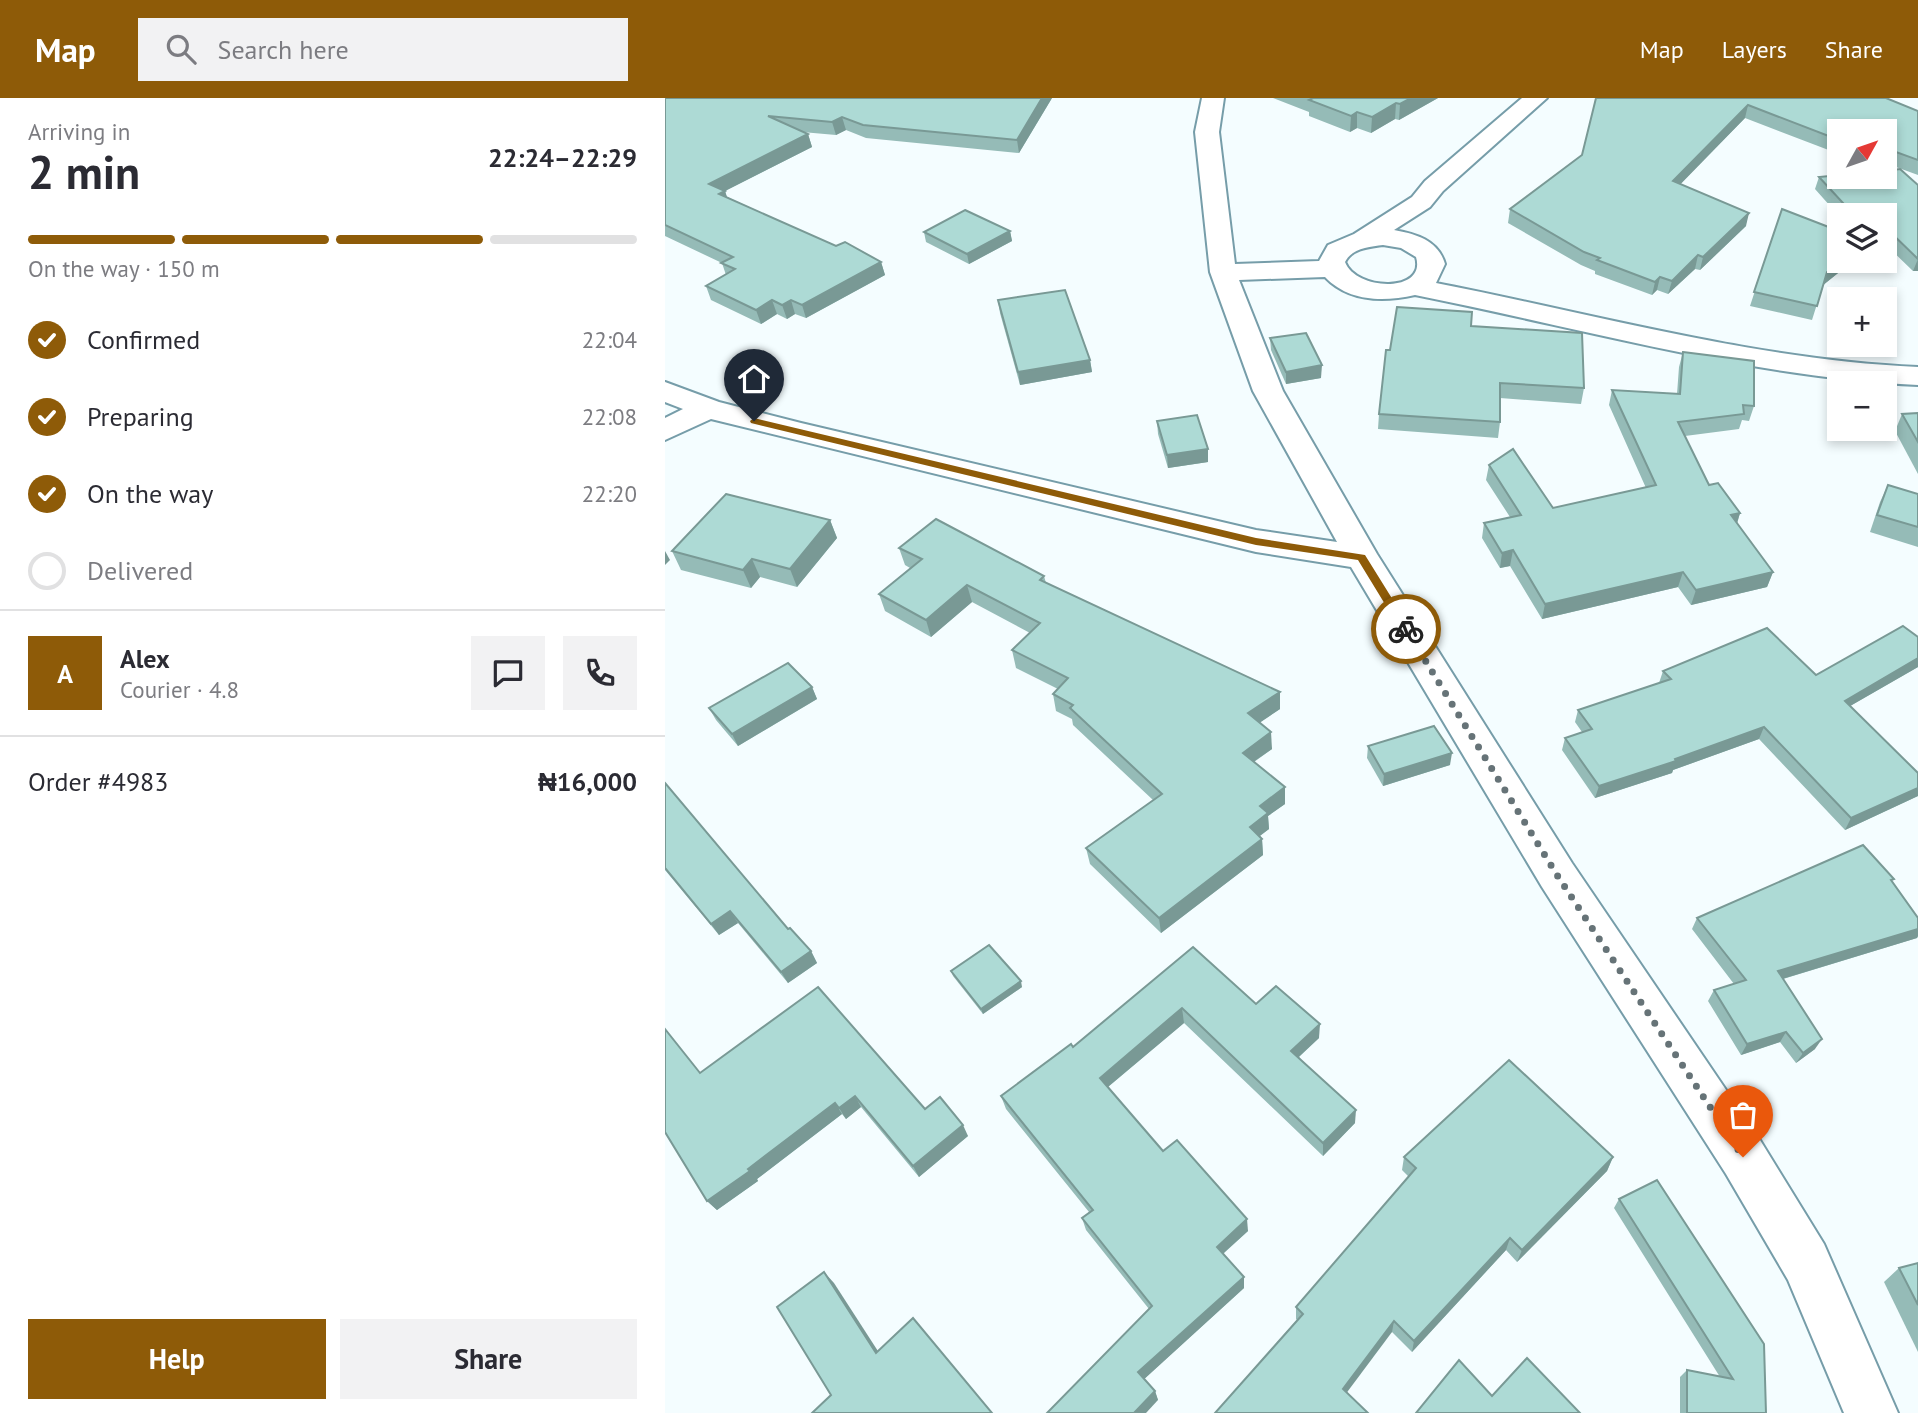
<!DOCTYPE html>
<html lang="en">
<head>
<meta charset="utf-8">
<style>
  :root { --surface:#fff; --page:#f2f2f3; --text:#2b2b33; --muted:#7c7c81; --line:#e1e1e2; --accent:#8e5b08 }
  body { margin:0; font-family:"PT Sans",sans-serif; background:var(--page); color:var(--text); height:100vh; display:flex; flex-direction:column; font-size:26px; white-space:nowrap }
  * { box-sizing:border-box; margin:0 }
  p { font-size:23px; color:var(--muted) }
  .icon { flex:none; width:38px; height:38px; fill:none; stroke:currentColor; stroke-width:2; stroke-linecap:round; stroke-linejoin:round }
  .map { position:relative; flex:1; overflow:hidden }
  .side { display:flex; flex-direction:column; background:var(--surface); width:665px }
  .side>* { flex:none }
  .needle { width:46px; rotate:50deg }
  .tools { position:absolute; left:1162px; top:21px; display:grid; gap:14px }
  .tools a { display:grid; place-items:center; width:70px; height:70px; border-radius:0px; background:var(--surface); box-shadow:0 4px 10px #0003; font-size:35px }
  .pin { position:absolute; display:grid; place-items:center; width:60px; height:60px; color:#fff; margin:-72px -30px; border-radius:50% 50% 50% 0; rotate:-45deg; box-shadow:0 0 7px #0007 }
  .pin .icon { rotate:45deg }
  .courier { position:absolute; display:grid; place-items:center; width:70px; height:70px; margin:-35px; border:5px solid #8e5b08; border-radius:50%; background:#fff; color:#222; box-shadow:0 2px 9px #0007 }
  .head em { font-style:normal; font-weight:600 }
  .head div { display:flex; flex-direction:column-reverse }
  .head { display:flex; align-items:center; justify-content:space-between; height:119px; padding:0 28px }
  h1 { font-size:46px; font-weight:600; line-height:52px }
  .bar { display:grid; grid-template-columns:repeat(4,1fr); gap:10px 7px; align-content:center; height:84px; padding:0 28px }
  .bar i { height:9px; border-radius:5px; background:var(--line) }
  .bar .on { background:var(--accent) }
  .bar p { grid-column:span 4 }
  .line { display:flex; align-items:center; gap:18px; padding:0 28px; border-top:2px solid var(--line) }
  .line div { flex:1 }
  .round { display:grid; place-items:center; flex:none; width:74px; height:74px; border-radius:0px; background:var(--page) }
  ol { padding:0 28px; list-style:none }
  li { display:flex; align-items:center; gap:21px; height:77px }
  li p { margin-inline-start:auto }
  li .icon { padding:7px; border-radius:50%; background:var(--accent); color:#fff; stroke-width:4 }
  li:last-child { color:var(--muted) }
  li i { width:38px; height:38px; border:4px solid var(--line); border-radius:50% }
  .primary-button { display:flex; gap:14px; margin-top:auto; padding:14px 28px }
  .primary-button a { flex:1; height:80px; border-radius:0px; background:var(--accent); color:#fff; font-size:28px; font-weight:600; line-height:80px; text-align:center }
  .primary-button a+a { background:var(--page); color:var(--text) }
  header { display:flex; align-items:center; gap:42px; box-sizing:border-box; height:98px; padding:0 35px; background:var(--accent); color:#fff }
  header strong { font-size:33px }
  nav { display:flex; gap:38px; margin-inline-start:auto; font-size:24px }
  .search { width:490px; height:63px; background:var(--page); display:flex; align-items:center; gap:18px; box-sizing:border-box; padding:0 24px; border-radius:0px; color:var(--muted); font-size:26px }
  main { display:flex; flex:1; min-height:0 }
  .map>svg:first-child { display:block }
</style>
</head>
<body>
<header>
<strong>Map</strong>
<div class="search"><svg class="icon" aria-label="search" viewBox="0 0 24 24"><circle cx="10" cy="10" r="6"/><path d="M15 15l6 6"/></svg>Search here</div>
<nav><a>Map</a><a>Layers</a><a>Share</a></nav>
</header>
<main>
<section class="side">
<div class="head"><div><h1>2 min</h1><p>Arriving in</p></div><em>22:24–22:29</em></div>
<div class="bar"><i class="on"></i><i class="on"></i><i class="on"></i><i></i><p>On the way · 150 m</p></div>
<ol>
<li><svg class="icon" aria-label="check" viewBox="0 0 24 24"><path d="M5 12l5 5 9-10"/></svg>Confirmed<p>22:04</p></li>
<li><svg class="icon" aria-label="check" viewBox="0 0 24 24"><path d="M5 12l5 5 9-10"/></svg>Preparing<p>22:08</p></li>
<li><svg class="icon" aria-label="check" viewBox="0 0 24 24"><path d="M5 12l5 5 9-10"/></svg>On the way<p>22:20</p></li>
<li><i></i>Delivered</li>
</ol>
<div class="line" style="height:126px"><b class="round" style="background:var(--accent);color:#fff">A</b><div><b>Alex</b><p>Courier · 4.8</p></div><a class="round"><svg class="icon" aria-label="chat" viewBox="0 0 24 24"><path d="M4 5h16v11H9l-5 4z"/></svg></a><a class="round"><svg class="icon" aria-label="phone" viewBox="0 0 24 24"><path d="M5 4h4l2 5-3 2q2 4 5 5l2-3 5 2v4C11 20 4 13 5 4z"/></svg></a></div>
<div class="line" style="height:91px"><div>Order #4983</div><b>₦16,000</b></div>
<div class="primary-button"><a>Help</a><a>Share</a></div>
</section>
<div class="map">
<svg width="1253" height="1315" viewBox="0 0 1253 1315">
  <rect width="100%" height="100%" fill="#f4fdff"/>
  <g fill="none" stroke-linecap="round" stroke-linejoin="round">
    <g stroke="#769da9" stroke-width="4">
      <path id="minor" d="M537,0H559L554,34L570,166L654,163L663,147L689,136L747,99L760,83L857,0H882L778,93L765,109L729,132C751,136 773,142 780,166L771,185C930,216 1090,262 1253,269V287C1083,279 916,230 750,197C718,204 684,204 660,179L574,182L618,293L712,456L907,765L1095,1042L1159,1146L1233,1315H1179L1123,1182L1061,1076L877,789L686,469L591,454L46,321L0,342V320L18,311L0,304V284L54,304L136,325L591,432L672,444L588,293L545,174L530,34ZM718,147L736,150L751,159C762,195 691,193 680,164C687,150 704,149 718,147Z"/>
    </g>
    <use href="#minor" fill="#fff" fill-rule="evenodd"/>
  </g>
  <g fill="#95bbb7">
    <polygon points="0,0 387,0 354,55 201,40 181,32 171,37 137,34 143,36 147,49 60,93 62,99 171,148 216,164 220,177 141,220 130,216 122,221 112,216 96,226 46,202 41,188 61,177 57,165 0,138"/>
    <polygon points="608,0 773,0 734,22 730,21 706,35 692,30 685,34 644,18 644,14"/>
    <polygon points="931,0 1253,13 1253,77 1220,65 1220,33 1174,33 1174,56 1080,20 1015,86 1081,128 1035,172 1030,171 1003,196 992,192 987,197 930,176 930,173 916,167 843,125 845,111 917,57"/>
    <polygon points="1154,79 1253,87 1253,173 1248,173 1220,146 1220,117 1174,118 1150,91"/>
    <polygon points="1117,111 1188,163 1158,187 1147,222 1085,208"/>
    <polygon points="345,133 347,143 304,166 261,144 259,134"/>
    <polygon points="333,202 425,262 427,274 355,287 335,215"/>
    <polygon points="806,228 919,290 916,306 835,300 835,324 833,340 713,331 714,316 725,252"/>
    <polygon points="605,240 656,280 621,286 606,252"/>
    <polygon points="1018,254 1089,308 1084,323 1077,322 1074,331 1020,338 1044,387 1075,415 1072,426 1108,474 1102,489 1026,507 1013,489 877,521 845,468 835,470 817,440 819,425 845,419 821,382 824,367 888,410 981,390 944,307 947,292 1012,296 1014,269"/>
    <polygon points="1253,315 1253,376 1230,333 1237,316"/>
    <polygon points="492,323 543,364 503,370 493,336"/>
    <polygon points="1223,387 1253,396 1253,449 1205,434 1215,404"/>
    <polygon points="165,422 172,440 132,489 95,479 86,490 16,472 7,453"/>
    <polygon points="234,450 379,478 381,485 615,611 595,624 607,651 589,664 620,706 603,718 604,731 595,738 597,741 598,757 496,835 425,766 421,750 488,702 408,627 407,621 391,613 388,596 393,591 351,570 347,552 365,535 307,504 266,539 220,513 214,496 245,470 240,467"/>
    <polygon points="1253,539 1253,569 1185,608 1253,675 1253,698 1180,732 1094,641 1008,672 1007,675 930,700 897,652 900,640 917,634 910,624 913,612 994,585 998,573 1151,577"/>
    <polygon points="147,589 152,601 73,648 51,622 44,610"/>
    <polygon points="703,648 785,667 718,688 702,660"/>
    <polygon points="0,685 123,831 146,853 152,865 123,885 73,825 54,837 0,772"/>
    <polygon points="1227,784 1253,820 1253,838 1252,840 1118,881 1150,951 1131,965 1115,944 1076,957 1043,903 1049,892 1069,886 1027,831 1032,820"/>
    <polygon points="528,849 591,906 654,940 634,959 690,1025 658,1058 519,925 443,989 498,1053 583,1133 558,1156 579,1179 579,1190 479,1281 490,1293 493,1302 382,1315 484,1211 421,1132 417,1120 424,1114 341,1011 336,998 408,949"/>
    <polygon points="286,873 357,889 318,916 288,878"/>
    <polygon points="0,931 35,975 260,1011 303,1038 254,1079 196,1009 181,1021 177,1016 92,1081 93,1083 52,1112 42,1103 1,1035 0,1036"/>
    <polygon points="739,1059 948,1059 942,1073 852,1164 841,1152 747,1254 727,1234 550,1315 632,1222 631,1221 631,1209 744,1079 737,1072"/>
    <polygon points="954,1101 1101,1315 1015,1315 1015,1279 1022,1272 1055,1279 949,1110"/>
    <polygon points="1253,1165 1253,1254 1219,1184 1234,1170"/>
  </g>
  <g fill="#799995">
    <polygon points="377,0 387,0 354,55 352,42"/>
    <polygon points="746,0 773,0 734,22 735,6"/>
    <polygon points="731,5 730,21 706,35 707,19"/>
    <polygon points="1083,7 1080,20 1005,97 1008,83"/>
    <polygon points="692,14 692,30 685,34 686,18"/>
    <polygon points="177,19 181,32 171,37 167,24"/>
    <polygon points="143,36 147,49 60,93 64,106 44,86"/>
    <polygon points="1084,115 1081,128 1035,172 1038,159"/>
    <polygon points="345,133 347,143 304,166 302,156"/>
    <polygon points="1033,157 1030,171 1003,196 1007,183"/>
    <polygon points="1253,161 1253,173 1248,173"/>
    <polygon points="1176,163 1188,163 1157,188 1162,174"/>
    <polygon points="216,164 220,177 141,220 137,207"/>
    <polygon points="995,179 992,192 987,197 990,184"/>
    <polygon points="107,202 112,216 96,226 91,212"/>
    <polygon points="126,202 130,216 122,221 117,207"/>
    <polygon points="425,262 427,274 355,287 353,274"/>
    <polygon points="657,267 656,280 621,286 621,274"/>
    <polygon points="543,351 543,364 503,370 502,357"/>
    <polygon points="1075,415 1070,431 1066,417"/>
    <polygon points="165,422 172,440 132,489 125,471"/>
    <polygon points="848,452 845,468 835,470 837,455"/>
    <polygon points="0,453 5,462 0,467"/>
    <polygon points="87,461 95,479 86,490 78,472"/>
    <polygon points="1018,474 1013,489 877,521 880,506"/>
    <polygon points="1108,474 1102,489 1026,507 1031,492"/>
    <polygon points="302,487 307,504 266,539 261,522"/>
    <polygon points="1253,560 1253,569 1173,615 1180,603"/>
    <polygon points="147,589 152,601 73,648 67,636"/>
    <polygon points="615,594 615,611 584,632 583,615"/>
    <polygon points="1099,629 1094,641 1008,672 1007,675 930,700 934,688"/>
    <polygon points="606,634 607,651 578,671 578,655"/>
    <polygon points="787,655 785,667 718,688 719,676"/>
    <polygon points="620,689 620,706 603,718 604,731 585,745 585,729 595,708"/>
    <polygon points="1253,690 1253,698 1180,732 1186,720"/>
    <polygon points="597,741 598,757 496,835 494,820"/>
    <polygon points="65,813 73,825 54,837 46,826"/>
    <polygon points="1253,831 1253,838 1252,840 1107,884 1113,873"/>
    <polygon points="146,853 152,865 123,885 116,874"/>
    <polygon points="356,883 357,889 318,916 316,911"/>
    <polygon points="517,910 519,925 438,993 435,980"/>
    <polygon points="655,926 654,940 626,966 626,953"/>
    <polygon points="1121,934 1115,944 1076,957 1082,946"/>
    <polygon points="1157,941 1150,951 1131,965 1138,955"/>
    <polygon points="190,998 196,1009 181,1021 174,1010"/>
    <polygon points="170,1005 177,1016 92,1081 93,1083 52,1112 42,1103"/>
    <polygon points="691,1012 690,1025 658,1058 658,1045"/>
    <polygon points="298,1027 303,1038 254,1079 248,1068"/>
    <polygon points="948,1059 942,1073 852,1164 857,1152"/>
    <polygon points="582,1121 583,1133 553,1160 552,1149"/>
    <polygon points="845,1140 841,1152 747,1254 749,1243"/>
    <polygon points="159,1174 169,1185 220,1264 211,1255"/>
    <polygon points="579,1179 579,1190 476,1284 473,1274"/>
    <polygon points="729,1223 727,1234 677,1301 678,1291"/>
    <polygon points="490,1293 493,1302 481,1315 469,1315"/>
  </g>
  <g fill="#addad5" stroke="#799995" stroke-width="2">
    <polygon points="0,0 377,0 352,42 198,27 177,19 167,24 103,18 143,36 44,86 60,93 54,96 171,148 180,144 216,164 137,207 126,202 117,207 107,202 91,212 41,188 70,171 56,165 68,159 0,127"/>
    <polygon points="648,0 746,0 735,6 731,5 707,19 692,14 686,18 644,2"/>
    <polygon points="931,0 1221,0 1253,13 1253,62 1220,50 1220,33 1174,33 1174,42 1083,7 1008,83 1084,115 1038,159 1033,157 1007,183 995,179 990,184 932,162 935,160 919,154 845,111 917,57"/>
    <polygon points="1235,71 1253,87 1253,161 1220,129 1220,117 1189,117 1154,79 1174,77 1174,79 1220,79 1220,73"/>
    <polygon points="1117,111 1174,133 1174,163 1176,163 1162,174 1152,208 1089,194"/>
    <polygon points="300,112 345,133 302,156 259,134"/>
    <polygon points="400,192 425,262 353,274 333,202"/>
    <polygon points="732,209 807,214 806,228 917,235 919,290 835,285 835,324 714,316 721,252 725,252"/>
    <polygon points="641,235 657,267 621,274 605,240"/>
    <polygon points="1018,254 1089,263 1089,308 1078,307 1079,316 1013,324 1044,387 1053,385 1075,415 1066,417 1108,474 1031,492 1018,474 880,506 848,452 837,455 819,425 856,417 824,367 848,351 888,410 991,387 947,292 1015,296"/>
    <polygon points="1253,315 1253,344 1237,316"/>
    <polygon points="532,317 543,351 502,357 492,323"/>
    <polygon points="1223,387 1253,396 1253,429 1212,417"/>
    <polygon points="61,396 165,422 125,471 87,461 78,472 7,453"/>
    <polygon points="271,421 379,478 375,482 615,594 583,615 606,634 578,655 620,689 595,708 603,715 585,729 597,741 494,820 421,750 497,696 405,610 408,607 388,596 403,580 347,552 375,525 302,487 261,522 214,496 257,461 234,450"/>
    <polygon points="1238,528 1253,539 1253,560 1180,603 1253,675 1253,690 1186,720 1099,629 1010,661 1011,663 934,688 900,640 927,631 913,612 1006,581 998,573 1102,530 1151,577"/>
    <polygon points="123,565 147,589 67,636 44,610"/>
    <polygon points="769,628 787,655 719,676 703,648"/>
    <polygon points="0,685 123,831 125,830 146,853 116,874 65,813 46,826 0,770"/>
    <polygon points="1198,747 1229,781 1226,782 1253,820 1253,831 1113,873 1157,941 1138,955 1121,934 1082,946 1049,892 1081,882 1032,820"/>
    <polygon points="324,847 356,883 316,911 286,873"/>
    <polygon points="528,849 591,906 611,888 655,926 626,953 691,1012 658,1045 517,910 435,980 498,1053 512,1042 582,1121 552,1149 579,1179 473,1274 490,1293 469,1315 382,1315 487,1208 417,1120 428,1112 336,998 406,946 408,949"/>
    <polygon points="153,889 260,1011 275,999 298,1027 248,1068 190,998 174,1010 170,1005 83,1071 85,1073 42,1103 0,1034 0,931 35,975"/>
    <polygon points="844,962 948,1059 857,1152 845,1140 749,1243 729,1223 678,1291 703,1315 550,1315 638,1216 631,1209 751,1070 739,1059"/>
    <polygon points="992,1082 1099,1246 1101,1315 1022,1315 1022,1272 1068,1281 954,1101"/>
    <polygon points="1253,1165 1253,1207 1234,1170"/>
    <polygon points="159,1174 211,1255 248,1220 327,1315 147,1315 166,1297 112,1209"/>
    <polygon points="862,1260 915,1315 751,1315 794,1262 827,1298"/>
  </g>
  <polygon fill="#8e5b08" points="89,320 591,440 700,457 746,531 745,534 737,534 693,462 591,447 86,325 85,323"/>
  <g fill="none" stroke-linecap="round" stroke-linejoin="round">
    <polyline stroke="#667377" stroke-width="7" stroke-dasharray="0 12.6" points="741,531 892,777 1078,1059"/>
  </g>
</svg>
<div class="tools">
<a><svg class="needle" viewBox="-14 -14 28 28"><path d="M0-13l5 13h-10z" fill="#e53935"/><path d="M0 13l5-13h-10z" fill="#7c7c81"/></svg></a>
<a><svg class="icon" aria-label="layers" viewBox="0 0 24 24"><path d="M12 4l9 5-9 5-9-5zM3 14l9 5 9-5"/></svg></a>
<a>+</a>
<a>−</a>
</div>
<div class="pin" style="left:1078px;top:1059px;background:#ea580c"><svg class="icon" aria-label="bag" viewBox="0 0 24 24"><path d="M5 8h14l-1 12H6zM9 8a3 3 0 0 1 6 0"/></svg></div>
<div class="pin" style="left:89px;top:323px;background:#1f2937"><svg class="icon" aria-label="home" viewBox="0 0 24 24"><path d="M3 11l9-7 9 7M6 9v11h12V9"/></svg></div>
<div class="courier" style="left:741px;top:531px"><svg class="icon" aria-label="bike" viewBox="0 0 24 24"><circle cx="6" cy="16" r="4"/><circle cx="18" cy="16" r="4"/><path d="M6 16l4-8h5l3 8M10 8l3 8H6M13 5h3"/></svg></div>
</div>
</main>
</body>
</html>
